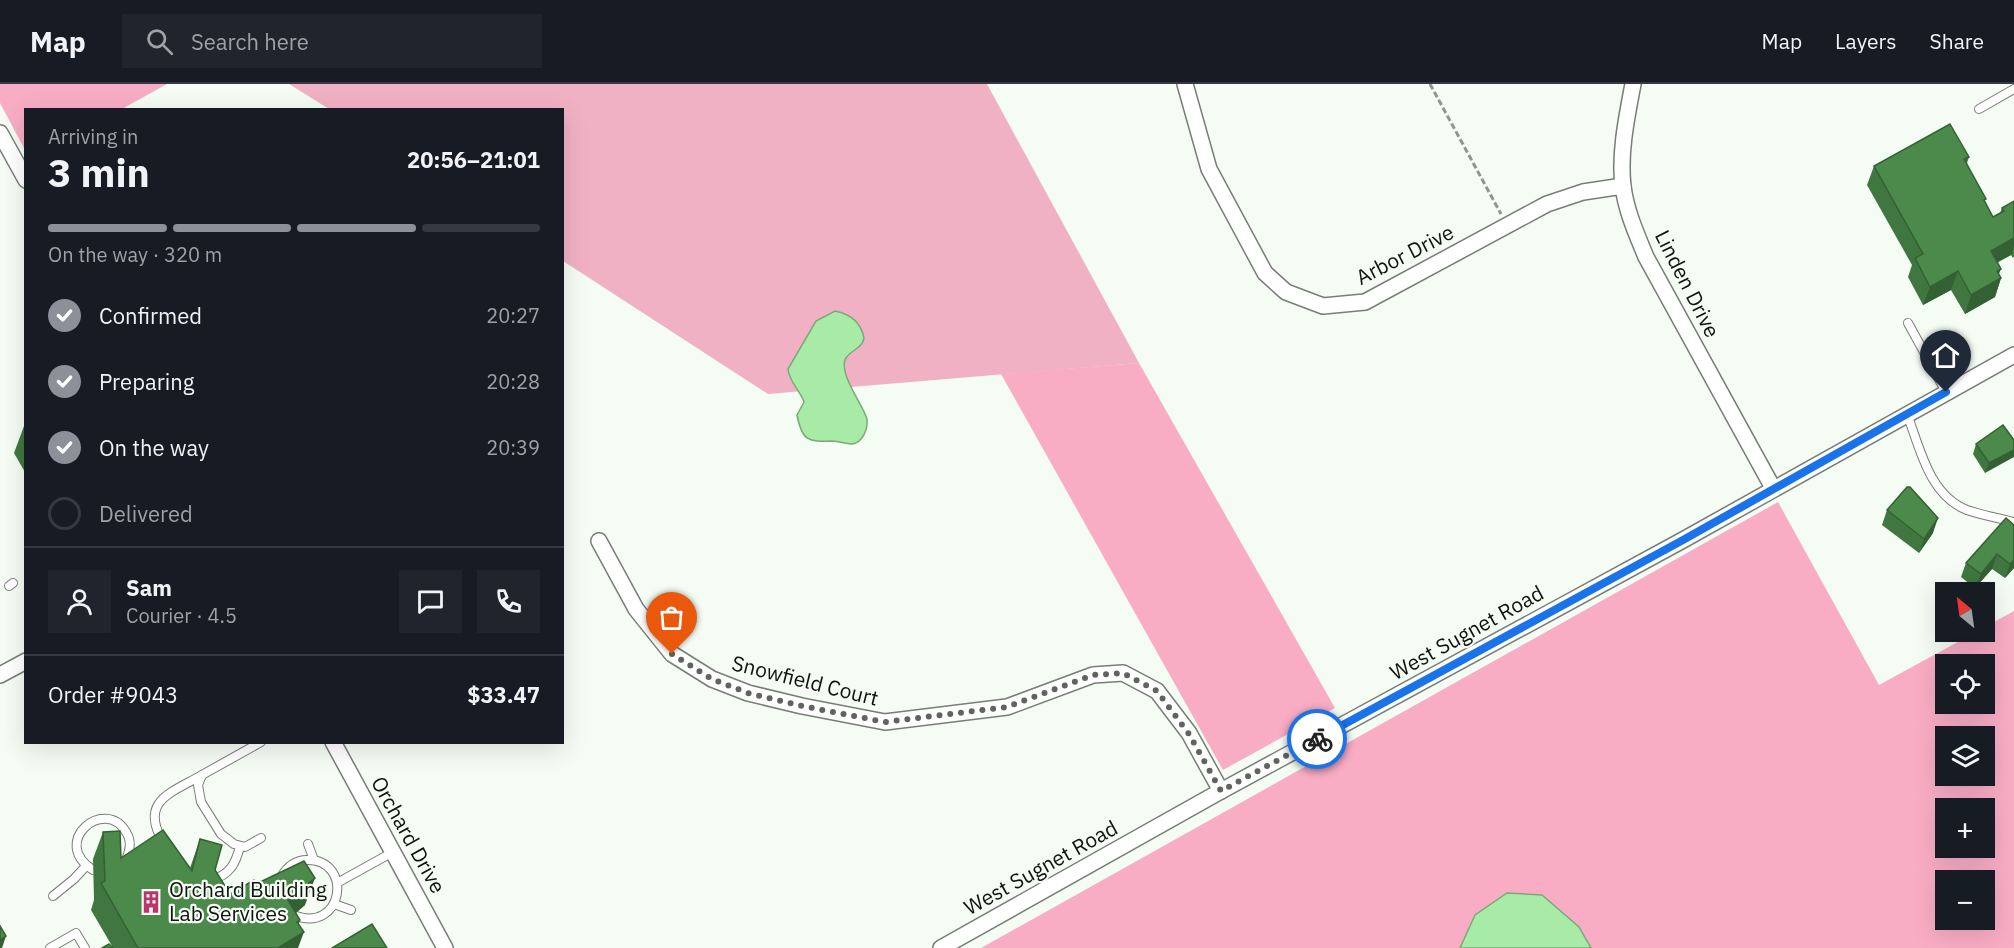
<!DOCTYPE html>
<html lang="en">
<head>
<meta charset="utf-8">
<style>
  :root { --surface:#171b24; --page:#20242c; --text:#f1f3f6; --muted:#9ea1a6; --line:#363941; --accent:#8c9099 }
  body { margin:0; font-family:"IBM Plex Sans",sans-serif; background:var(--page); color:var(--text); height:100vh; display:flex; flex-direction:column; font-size:22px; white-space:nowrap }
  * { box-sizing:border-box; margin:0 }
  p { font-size:20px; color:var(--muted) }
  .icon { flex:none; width:33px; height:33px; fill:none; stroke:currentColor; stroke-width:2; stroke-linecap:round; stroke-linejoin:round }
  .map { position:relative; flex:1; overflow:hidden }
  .panel { position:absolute; left:24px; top:24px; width:540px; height:636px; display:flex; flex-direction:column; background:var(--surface); border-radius:0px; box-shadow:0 6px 24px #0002 }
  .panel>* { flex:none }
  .needle { width:39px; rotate:331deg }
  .tools { position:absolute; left:1935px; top:498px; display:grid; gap:12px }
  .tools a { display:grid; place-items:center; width:60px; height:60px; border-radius:0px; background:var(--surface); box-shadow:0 6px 24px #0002; font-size:30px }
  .pin { position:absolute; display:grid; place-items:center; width:51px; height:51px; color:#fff; margin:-62px -26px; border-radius:50% 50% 50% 0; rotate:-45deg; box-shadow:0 0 6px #0007 }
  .pin .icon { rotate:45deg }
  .courier { position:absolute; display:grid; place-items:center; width:60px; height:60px; margin:-30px; border:4px solid #1a73e8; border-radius:50%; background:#fff; color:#222; box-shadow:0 2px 8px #0007 }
  .head em { font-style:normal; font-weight:700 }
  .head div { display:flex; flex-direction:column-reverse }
  .head { display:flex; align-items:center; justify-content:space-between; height:102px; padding:0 24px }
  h1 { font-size:39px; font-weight:700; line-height:45px }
  .bar { display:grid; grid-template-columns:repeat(4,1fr); gap:9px 6px; align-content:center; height:72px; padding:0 24px }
  .bar i { height:8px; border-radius:4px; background:var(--line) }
  .bar .on { background:var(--accent) }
  .bar p { grid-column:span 4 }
  .line { display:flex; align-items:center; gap:15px; padding:0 24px; border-top:2px solid var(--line) }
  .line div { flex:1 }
  .round { display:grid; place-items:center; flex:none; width:63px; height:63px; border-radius:0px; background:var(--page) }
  ol { padding:0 24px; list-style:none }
  li { display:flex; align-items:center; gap:18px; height:66px }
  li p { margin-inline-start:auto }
  li .icon { padding:6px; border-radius:50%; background:var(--accent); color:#fff; stroke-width:4 }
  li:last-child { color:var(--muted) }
  li i { width:33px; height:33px; border:3px solid var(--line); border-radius:50% }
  header { display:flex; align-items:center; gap:36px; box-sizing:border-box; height:84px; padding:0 30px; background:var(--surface); border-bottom:2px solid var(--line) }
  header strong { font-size:28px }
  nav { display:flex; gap:33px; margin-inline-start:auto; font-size:21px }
  .search { width:420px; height:54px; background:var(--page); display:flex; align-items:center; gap:15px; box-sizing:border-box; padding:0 21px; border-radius:0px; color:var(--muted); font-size:22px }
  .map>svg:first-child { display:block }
</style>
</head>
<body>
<header>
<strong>Map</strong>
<div class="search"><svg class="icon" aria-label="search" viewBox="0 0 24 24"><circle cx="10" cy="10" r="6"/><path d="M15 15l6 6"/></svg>Search here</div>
<nav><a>Map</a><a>Layers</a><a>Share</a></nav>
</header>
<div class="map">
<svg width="2014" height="864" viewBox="0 0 2014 864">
  <rect width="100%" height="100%" fill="#f4fcf4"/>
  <polygon fill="#f1b1c5" points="289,0 987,0 1139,279 768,310 563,177 562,26 329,25"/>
  <g fill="#f9adc5" fill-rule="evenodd">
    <polygon points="0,0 167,0 122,25 26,26 25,66 0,19"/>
    <polygon points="1139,279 1335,624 1223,686 1001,290"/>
    <path d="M1778,418L1879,601L1976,548H1984L1985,543L2014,527V864H981ZM1946,580H1984V620H1946ZM1946,652H1984V692H1946ZM1946,724H1984V764H1946ZM1946,796H1984V836H1946Z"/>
  </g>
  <g fill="#a8eba6" stroke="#7aaa79" stroke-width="1.5">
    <path d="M835,227C850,230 861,238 864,254C862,265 852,265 846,274C837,287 863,321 867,335C868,344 863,360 851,360C845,360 839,357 832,357C808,358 802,357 797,331L804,318C800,306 789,298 788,285L816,237Z"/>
    <polygon points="1507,809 1542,811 1579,843 1591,864 1460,864 1475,831"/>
  </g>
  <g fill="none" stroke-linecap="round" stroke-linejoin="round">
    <g stroke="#777e76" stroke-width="10">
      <g id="lane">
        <polyline points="1979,25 2014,5"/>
        <polyline points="1908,239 1946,308"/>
        <path d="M1907,330C1920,364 1929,411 1967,426C1982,431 1998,434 2013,438"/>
        <polyline points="9,502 13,499"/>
        <polyline points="261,754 245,763 234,760 221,750 201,718 198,701 202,691 261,658"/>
        <path d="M163,758C139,717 171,709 202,691"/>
        <polyline points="308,760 314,776"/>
        <path d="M93,786C49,758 105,712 126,748C132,757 130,766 126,776"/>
        <path d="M281,793C287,783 295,776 307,776C354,775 344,851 293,831"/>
        <path d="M211,796C230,791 236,779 240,762"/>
        <polyline points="337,799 393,768"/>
        <polyline points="53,812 74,795 86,782"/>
        <polyline points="334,820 351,826"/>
        <polyline points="50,864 76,849 85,864"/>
      </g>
    </g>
    <g stroke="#777e76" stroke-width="18">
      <g id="street">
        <polyline points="1185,0 1209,85 1265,189 1286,208 1323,222 1365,218 1547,120 1583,108 1623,102"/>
        <path d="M1633,0C1627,32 1619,69 1623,102C1626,127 1637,151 1646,173L1773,404"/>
        <polyline points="0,49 26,96"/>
        <polyline points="599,457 636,525 672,570 712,595 748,609 802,622 885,638 1007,623 1093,591 1123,589 1157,607 1189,649 1221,707"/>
        <polyline points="0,591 26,577"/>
        <polyline points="333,658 445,864"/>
        <polyline points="941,864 1221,707 1683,456 2014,271"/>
      </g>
    </g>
    <polyline stroke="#90958f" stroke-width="3" stroke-dasharray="6 3" stroke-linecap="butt" points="1430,0 1501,130"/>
    <use href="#lane" stroke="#fff" stroke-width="8"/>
    <use href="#street" stroke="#fff" stroke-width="15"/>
  </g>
  <g fill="#407740">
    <polygon points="1969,73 1967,79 1985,118 1993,133 2000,129 2002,124 2014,117 2014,173 2013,174 2011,171 1997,178 1999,190 2001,194 1995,213 1965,230 1951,206 1923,221 1908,193 1912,181 1867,101 1874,82"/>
    <polygon points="26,341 26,390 14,369 24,342"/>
    <polygon points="2014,356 1985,389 1973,370 1976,360"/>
    <polygon points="1887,426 1933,449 1919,469 1882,441"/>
    <polygon points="2014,441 2014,484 2005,494 1992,485 1975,504 1961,493 1966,479"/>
    <polygon points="103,748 121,774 190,784 200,755 215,786 230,810 256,800 305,821 296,829 299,840 298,864 102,864 112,862 91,826 94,816 93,775"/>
  </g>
  <g fill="#346134">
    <polygon points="2014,154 2014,162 2011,171 1984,186 1991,167"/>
    <polygon points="2001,185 1996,197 2001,194 1995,213 1965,230 1971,211 1997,187"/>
    <polygon points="1958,187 1951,206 1923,221 1930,203"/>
    <polygon points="2014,366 2014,373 1985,389 1989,379"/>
    <polygon points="1938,434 1933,449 1919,469 1924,455"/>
    <polygon points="1997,470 1992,485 1975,504 1981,490"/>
    <polygon points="2014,476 2014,484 2005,494 2010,480"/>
    <polygon points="315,794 305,821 278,843 288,816"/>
    <polygon points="300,836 293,855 304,848 298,864 278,864 297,838"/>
    <polygon points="6,852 2,864 0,864 0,856"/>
  </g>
  <g fill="#4b8a4a" stroke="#346134" stroke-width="1.5">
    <polygon points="1950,40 1969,73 1964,75 1986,115 1984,116 1993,133 2004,127 2002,124 2014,117 2014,154 1991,167 2001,185 1997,187 2001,194 1971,211 1958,187 1930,203 1915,174 1923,170 1874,82"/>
    <polygon points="2003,341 2014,356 2014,366 1989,379 1976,360"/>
    <polygon points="1907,403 1910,403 1938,434 1924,455 1887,426"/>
    <polygon points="2006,434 2014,441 2014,476 2010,480 1997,470 1981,490 1966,479"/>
    <polygon points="163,746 192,787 200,755 222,761 215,786 230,810 254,796 256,800 304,777 315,794 288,816 300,836 297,838 304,848 278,864 138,864 101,799 105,797 103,748 120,747 121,774"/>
    <polygon points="372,840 387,864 332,864"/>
    <polygon points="0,842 6,852 0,856"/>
    <polygon points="109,860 113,864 102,864"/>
  </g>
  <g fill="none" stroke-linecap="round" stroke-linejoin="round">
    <polyline stroke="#60645f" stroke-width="6" stroke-dasharray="0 10.8" points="672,570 712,595 748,609 802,622 885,638 1007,623 1093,591 1123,589 1157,607 1189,650 1221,707 1317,655"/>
    <polyline stroke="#1a73e8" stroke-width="8" points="1317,655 1683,456 1946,308"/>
  </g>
  <defs>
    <g id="building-bare" transform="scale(1.8)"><path d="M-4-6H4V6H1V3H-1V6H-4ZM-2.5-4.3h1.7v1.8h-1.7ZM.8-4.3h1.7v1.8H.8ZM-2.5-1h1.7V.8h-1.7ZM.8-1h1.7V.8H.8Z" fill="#bd336e" stroke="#f4fcf4" stroke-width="2.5" paint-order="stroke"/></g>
  </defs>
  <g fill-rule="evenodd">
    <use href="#building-bare" x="151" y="818"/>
  </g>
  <g text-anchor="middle" stroke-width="4.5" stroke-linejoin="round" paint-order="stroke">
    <g font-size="21" fill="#10120f" stroke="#f4fcf4">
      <text transform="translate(1405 171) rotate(-27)" y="7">Arbor Drive</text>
      <text transform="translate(1687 200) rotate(63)" y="7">Linden Drive</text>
      <text transform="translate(1467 549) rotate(-29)" y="7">West Sugnet Road</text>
      <text transform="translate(805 597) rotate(14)" y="7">Snowfield Court</text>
      <text transform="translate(408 751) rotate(61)" y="7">Orchard Drive</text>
      <text transform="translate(1041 784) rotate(-29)" y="7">West Sugnet Road</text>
    </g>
    <g font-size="21" fill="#10120f" stroke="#f4fcf4" text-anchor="start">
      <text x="169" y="813">Orchard Building<tspan x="169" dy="24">Lab Services</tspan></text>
    </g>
  </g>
</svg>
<div class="tools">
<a><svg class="needle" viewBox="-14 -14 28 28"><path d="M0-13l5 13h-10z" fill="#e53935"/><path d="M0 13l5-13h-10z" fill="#9ea1a6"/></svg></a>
<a><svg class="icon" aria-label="locate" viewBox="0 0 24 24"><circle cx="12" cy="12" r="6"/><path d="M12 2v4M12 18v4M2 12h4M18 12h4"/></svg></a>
<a><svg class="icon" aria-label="layers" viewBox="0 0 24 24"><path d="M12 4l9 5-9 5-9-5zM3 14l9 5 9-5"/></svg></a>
<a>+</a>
<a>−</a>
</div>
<div class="pin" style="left:672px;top:570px;background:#ea580c"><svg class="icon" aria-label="bag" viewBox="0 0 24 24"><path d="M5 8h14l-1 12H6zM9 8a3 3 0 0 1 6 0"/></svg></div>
<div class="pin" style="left:1946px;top:308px;background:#1f2937"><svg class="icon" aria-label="home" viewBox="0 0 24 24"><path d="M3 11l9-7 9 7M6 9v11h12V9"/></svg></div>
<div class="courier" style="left:1317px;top:655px"><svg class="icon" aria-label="bike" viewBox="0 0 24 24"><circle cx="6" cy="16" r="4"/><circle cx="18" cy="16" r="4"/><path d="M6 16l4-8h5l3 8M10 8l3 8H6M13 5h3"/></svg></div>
<section class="panel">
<div class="head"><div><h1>3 min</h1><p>Arriving in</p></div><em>20:56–21:01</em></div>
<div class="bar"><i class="on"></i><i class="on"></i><i class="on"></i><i></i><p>On the way · 320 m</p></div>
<ol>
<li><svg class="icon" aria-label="check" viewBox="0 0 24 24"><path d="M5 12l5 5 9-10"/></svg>Confirmed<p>20:27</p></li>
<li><svg class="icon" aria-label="check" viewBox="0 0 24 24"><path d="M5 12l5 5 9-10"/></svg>Preparing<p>20:28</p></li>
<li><svg class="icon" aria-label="check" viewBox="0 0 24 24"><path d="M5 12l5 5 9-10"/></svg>On the way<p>20:39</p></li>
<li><i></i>Delivered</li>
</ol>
<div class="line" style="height:108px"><a class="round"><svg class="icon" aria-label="person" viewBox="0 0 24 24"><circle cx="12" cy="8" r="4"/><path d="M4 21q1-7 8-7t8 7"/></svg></a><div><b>Sam</b><p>Courier · 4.5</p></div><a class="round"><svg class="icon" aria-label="chat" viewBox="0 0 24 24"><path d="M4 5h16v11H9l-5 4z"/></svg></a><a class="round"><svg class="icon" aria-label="phone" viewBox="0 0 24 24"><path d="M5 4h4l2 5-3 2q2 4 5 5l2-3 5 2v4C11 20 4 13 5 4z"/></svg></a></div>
<div class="line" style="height:78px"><div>Order #9043</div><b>$33.47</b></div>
</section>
</div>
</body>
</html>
